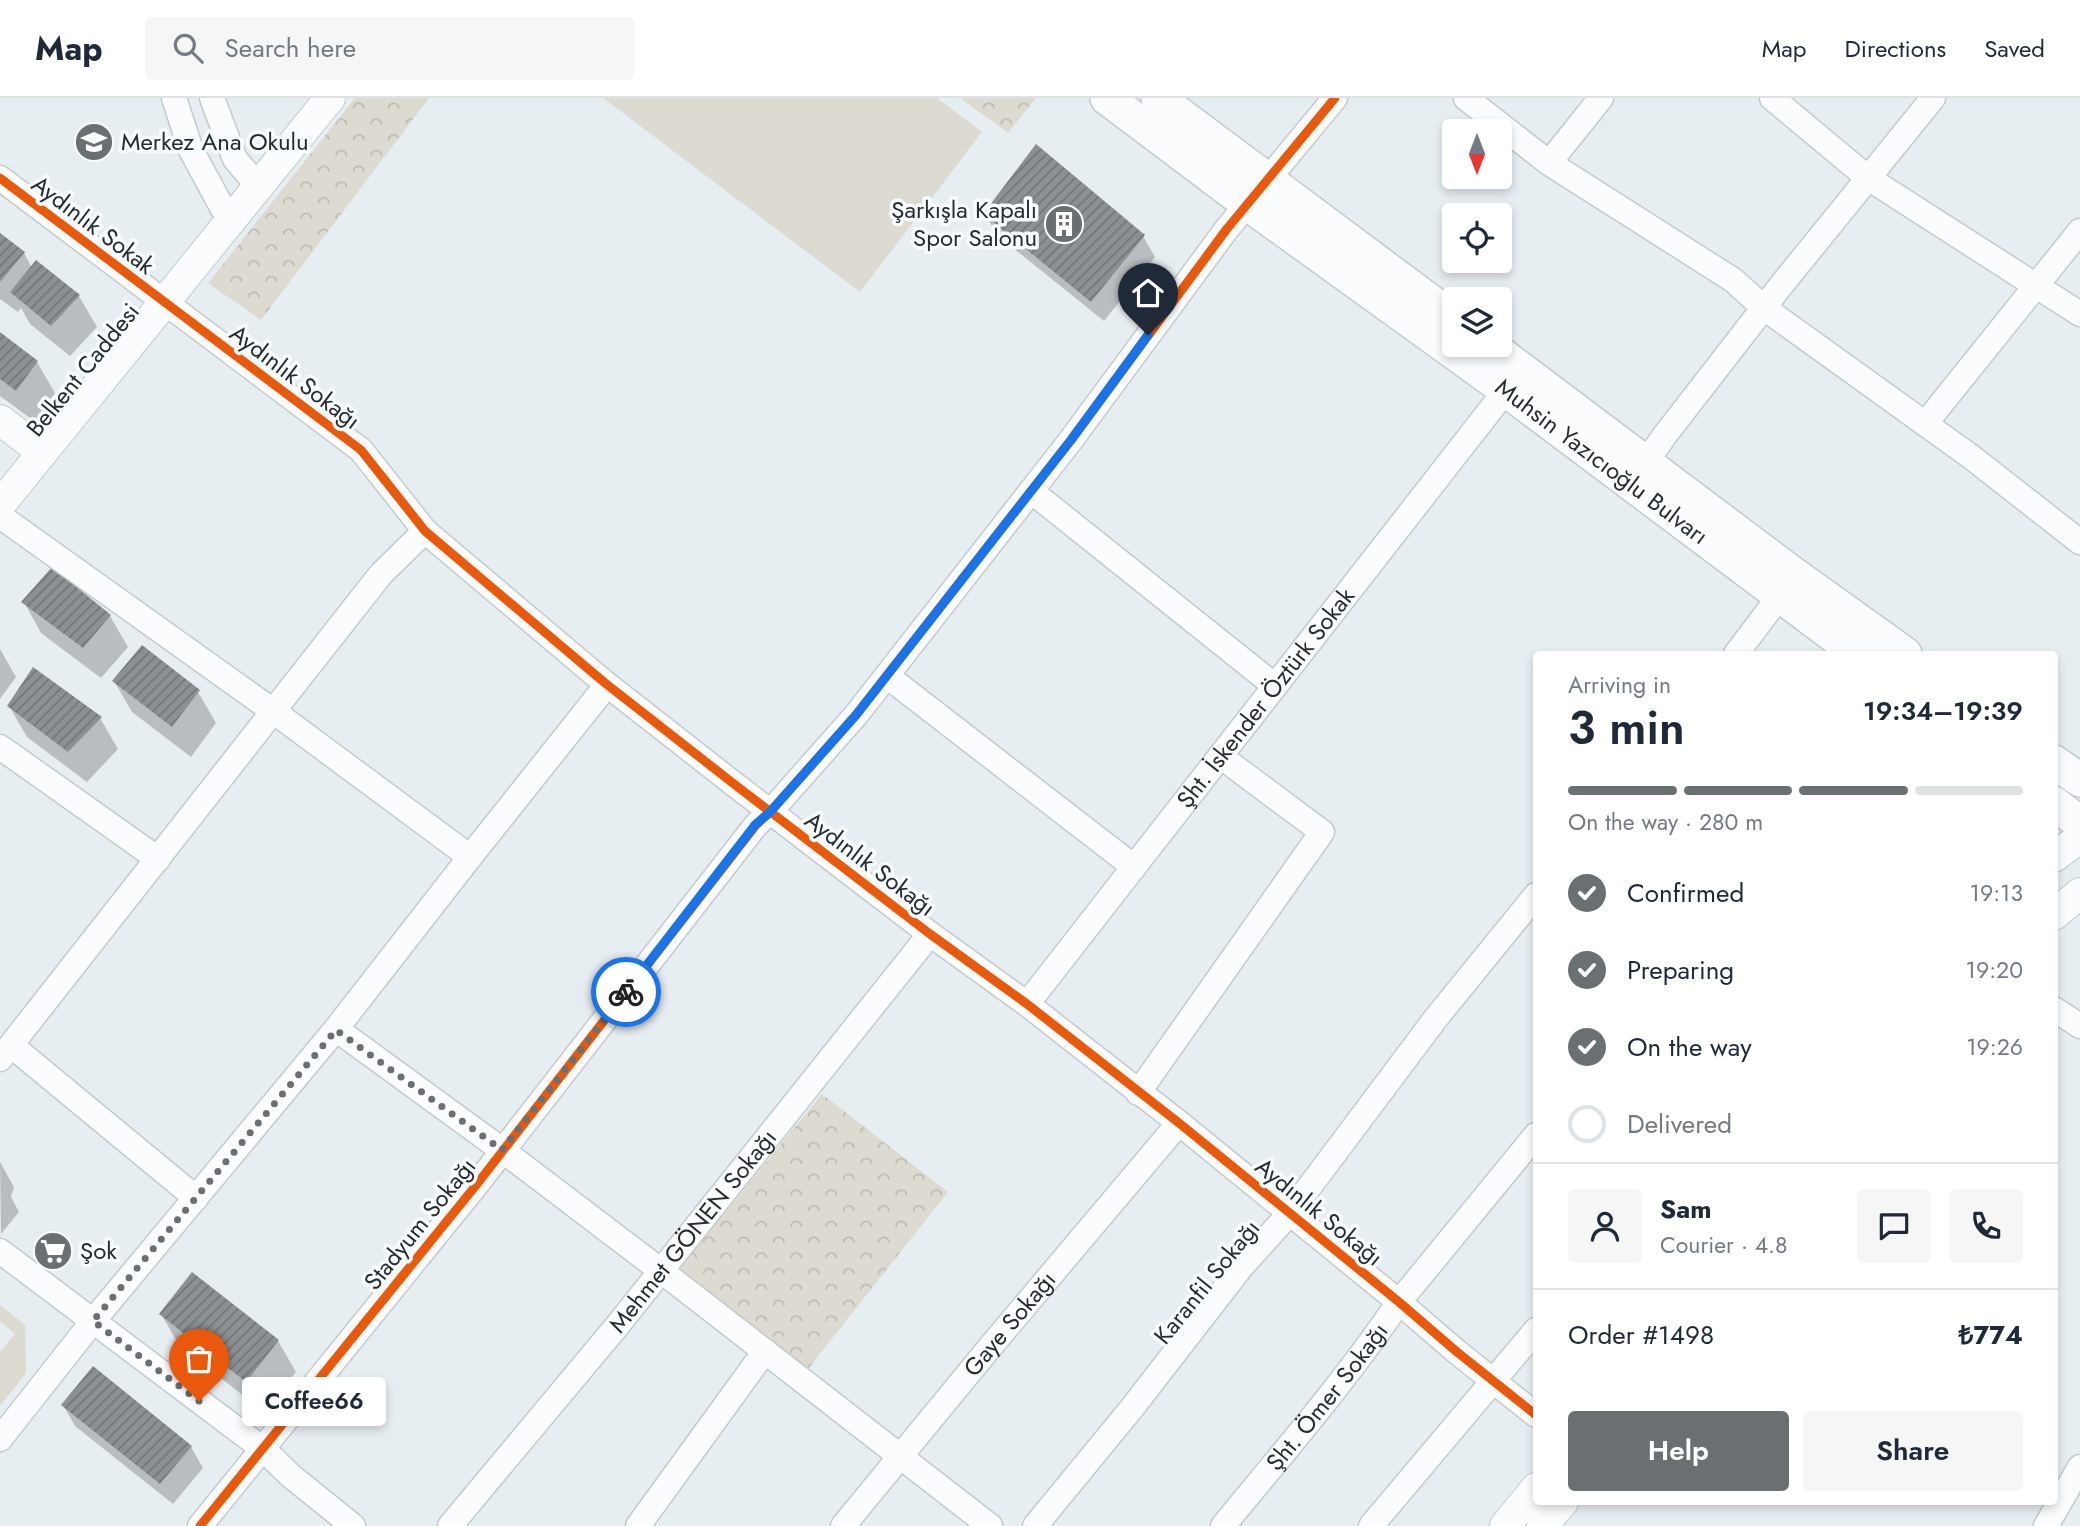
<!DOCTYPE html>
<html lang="en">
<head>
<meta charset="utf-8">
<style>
  :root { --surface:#fff; --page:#f6f6f7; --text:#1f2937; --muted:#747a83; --line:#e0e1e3; --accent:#6a7072 }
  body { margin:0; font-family:Jost,sans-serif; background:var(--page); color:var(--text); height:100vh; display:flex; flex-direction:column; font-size:26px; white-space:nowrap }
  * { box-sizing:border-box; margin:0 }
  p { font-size:23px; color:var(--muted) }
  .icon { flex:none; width:38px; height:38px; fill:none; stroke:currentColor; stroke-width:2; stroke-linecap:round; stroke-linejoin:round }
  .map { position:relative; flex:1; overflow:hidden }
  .details { position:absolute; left:1533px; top:553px; width:525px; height:854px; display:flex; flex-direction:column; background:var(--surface); border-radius:7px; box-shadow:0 4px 10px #0003 }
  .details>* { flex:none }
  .needle { width:46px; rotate:180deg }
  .buttons { position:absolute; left:1442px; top:21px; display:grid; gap:14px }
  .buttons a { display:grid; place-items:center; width:70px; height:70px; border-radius:7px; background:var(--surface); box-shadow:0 4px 10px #0003; font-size:35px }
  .pin { position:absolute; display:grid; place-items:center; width:60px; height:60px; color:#fff; margin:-72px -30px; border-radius:50% 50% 50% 0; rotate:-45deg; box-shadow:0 0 7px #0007 }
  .pin .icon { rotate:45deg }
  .courier { position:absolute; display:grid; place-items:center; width:70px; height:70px; margin:-35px; border:5px solid #1a73e8; border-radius:50%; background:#fff; color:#222; box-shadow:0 2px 9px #0007 }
  .bubble { position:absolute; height:49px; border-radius:7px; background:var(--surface); box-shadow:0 4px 10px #0003; font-size:23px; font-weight:600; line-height:49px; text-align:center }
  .headline em { font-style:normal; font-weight:600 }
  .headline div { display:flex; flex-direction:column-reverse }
  .headline { display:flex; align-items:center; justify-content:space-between; height:119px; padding:0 35px }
  h1 { font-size:46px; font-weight:600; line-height:52px }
  .bar { display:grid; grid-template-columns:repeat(4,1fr); gap:10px 7px; align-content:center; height:84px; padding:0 35px }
  .bar i { height:9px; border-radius:5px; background:var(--line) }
  .bar .current { background:var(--accent) }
  .bar p { grid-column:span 4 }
  .line { display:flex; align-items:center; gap:18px; padding:0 35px; border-top:2px solid var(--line) }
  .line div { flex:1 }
  .round { display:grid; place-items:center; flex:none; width:74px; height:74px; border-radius:7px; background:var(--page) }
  ol { padding:0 35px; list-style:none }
  li { display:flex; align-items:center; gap:21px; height:77px }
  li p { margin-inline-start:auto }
  li .icon { padding:7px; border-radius:50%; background:var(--accent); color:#fff; stroke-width:4 }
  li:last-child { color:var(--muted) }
  li i { width:38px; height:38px; border:4px solid var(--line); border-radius:50% }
  .button { display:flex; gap:14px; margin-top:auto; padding:14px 35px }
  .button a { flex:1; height:80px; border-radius:7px; background:var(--accent); color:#fff; font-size:28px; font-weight:600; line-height:80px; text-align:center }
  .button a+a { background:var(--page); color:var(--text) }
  header { display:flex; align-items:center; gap:42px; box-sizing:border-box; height:98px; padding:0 35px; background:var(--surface); border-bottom:2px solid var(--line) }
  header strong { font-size:33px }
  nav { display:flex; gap:38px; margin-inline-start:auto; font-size:24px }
  .search { width:490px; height:63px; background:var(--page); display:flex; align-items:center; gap:18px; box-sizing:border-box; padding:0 24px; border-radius:7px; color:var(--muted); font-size:26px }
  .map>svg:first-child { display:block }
</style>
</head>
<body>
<header>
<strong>Map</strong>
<div class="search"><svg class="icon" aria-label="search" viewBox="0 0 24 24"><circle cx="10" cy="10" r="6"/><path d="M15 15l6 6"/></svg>Search here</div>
<nav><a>Map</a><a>Directions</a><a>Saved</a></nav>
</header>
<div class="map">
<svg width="2080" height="1428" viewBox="0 0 2080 1428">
  <defs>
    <pattern id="forest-crowns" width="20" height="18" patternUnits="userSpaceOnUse" patternTransform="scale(1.75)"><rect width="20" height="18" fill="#dddad1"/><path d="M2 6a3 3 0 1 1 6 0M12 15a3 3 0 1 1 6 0" fill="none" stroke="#bebbb4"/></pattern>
    <pattern id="building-hatch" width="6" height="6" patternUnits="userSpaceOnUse" patternTransform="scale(1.75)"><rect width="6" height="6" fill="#8b9092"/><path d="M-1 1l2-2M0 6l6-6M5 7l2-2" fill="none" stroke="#727678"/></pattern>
  </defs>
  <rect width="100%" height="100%" fill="#e7eef1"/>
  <g fill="#dddad1">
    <polygon points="603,0 937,0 982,34 860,194"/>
    <polygon points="0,1207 25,1227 26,1275 0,1308 0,1254 15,1236 0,1223"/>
  </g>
  <g fill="url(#forest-crowns)">
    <polygon points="355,0 429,0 261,222 208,185"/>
    <polygon points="960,0 1036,0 1008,35"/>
    <polygon points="822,996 948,1094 800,1281 670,1181"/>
  </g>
  <g fill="#0003">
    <polygon points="985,116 1143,138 1155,159 1104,223 997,137"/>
    <polygon points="0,137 24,155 32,170 79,198 97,229 70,258 30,226 21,210 18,214 0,201"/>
    <polygon points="0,236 37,264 55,295 34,323 0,298"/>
    <polygon points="24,504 110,518 128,549 101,580 41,535"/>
    <polygon points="0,551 16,579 0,601"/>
    <polygon points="114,583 198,594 216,625 191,659 132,614"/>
    <polygon points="9,608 100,620 118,651 87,684 27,639"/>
    <polygon points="0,1064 14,1089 11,1099 19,1114 1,1136"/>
    <polygon points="161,1216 278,1243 296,1274 264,1314 179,1247"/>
    <polygon points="63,1307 191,1349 203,1370 173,1406 75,1328"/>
  </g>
  <g fill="url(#building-hatch)">
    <polygon points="1036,46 1145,137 1091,204 983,116"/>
    <polygon points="0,135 25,154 0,184"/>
    <polygon points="36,162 80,197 51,228 10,194"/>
    <polygon points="0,234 38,263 16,293 0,281"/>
    <polygon points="52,469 111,517 83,550 21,504"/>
    <polygon points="142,547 200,592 172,629 112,583"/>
    <polygon points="33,569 102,619 68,654 7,608"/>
    <polygon points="192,1174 279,1242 246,1284 159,1216"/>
    <polygon points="93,1268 192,1348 160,1386 61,1307"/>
  </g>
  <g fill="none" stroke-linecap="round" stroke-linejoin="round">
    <g stroke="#c4cacc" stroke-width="27">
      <g id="minor">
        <polyline points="174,0 191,52 230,124"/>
        <polyline points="212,0 235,61 258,88"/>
        <polyline points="1466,0 1549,65 1733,182 1764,210 1970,358 2080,444"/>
        <polyline points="1772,0 1868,80 2080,216"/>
        <polyline points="1549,65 1601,0"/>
        <polyline points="0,80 361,352 425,433 605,585 734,686 930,836 1027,906 1179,1025 1399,1204 1457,1254 1536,1317"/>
        <polyline points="1925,326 2080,133"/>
        <polyline points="1646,364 1665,337 1779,190 1933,0"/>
        <polyline points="1031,393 1275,588"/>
        <polyline points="0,418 273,613 470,759"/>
        <polyline points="1736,556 1779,499 1787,485"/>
        <polyline points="887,578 1134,769"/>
        <polyline points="0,649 158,761"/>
        <path id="s1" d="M1027,906L1506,292"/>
        <polyline points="2054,911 2080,928"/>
        <polyline points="336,931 502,1052 660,1172 990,1428"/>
        <polyline points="12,948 196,1100"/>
        <polyline points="0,961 381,476 425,433"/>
        <polyline points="1138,995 1322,734 1220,658"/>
        <polyline points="0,1153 263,1351 291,1378 353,1428"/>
        <polyline points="0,1341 93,1223 336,931 470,759 602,593 605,585"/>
        <polyline points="200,1428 477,1086 756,727 770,714 856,617 1071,342 1226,132 1335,0"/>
        <path id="s2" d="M450,1428L617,1228L930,836"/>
        <polyline points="638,1428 765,1253"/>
        <path id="s3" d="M843,1428L991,1248L1179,1025"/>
        <polyline points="1035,1428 1132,1310 1242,1168 1289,1116 1436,920 1536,797"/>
        <path id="s4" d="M1223,1428C1283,1355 1346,1282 1399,1204L1536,1037"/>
        <polyline points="1371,1428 1536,1232"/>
        <polyline points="2046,1428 2080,1369"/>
      </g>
    </g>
    <g stroke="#c4cacc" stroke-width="32">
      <g id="tertiary">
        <polyline points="0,322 42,354"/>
        <polyline points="0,407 330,0"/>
        <polyline points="2054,759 2080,740"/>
        <polyline points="2054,817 2080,795"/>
        <polyline points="1505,1428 1536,1390"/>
        <polyline points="1542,1428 1563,1404"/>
      </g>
    </g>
    <g stroke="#c4cacc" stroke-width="36">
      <g id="secondary">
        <path id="s5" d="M1107,0L1248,106L1506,292L1858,556"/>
        <polyline points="1158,0 1454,221"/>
        <polyline points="1489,247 1792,475 1905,556"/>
        <polyline points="2054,664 2080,682"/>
        <polyline points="2054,705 2080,725"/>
      </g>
    </g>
    <use href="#minor" stroke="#fbfcfd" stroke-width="24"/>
    <use href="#tertiary" stroke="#fbfcfd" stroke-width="30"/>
    <use href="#secondary" stroke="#fbfcfd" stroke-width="33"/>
    <g stroke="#f6fcfe" stroke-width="13">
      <g id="cycleway">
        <polyline points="0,80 361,352 425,433 605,585 734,686 930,836 1027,906 1179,1025 1399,1204 1457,1254 1536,1317"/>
        <polyline points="200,1428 477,1086 756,727 770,714 856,617 1071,342 1226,132 1335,0"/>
      </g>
    </g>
    <use href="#cycleway" stroke="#e8590c" stroke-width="9"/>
  </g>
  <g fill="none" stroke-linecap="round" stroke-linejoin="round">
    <polyline stroke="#6a7072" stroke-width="7" stroke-dasharray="0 12.6" points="199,1303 93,1223 336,932 502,1052 626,894"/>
    <polyline stroke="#1a73e8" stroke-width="9" points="626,894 755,727 770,714 856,617 1071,342 1148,237"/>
  </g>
  <defs>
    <g id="school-disc" transform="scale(2.0125)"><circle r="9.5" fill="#6a7072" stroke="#f6fcfe"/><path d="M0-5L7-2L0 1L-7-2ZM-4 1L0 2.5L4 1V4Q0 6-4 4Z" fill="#fff"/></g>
    <g id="building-disc" transform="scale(2.0125)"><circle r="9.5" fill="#6a7072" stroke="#f6fcfe"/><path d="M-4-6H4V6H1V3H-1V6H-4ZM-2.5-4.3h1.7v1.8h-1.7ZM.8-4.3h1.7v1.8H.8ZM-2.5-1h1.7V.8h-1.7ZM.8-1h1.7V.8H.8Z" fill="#fff"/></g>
    <g id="supermarket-disc" transform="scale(2.0125)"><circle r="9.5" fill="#6a7072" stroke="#f6fcfe"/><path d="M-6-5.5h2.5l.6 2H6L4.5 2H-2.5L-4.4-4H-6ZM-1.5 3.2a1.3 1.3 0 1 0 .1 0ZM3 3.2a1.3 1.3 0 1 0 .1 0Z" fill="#fff"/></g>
  </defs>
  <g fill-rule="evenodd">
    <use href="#school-disc" x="94" y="44"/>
    <use href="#building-disc" x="1064" y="126"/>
    <use href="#supermarket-disc" x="53" y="1153"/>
  </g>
  <g text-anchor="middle" stroke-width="7" stroke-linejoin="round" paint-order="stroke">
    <g font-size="24" fill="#272c2e" stroke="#f6fcfe" text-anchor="start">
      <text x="121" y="52">Merkez Ana Okulu</text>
      <text x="1037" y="120" text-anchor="end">Şarkışla Kapalı<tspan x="1037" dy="28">Spor Salonu</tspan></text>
      <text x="80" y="1161">Şok</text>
    </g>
    <g font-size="24" fill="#272c2e" stroke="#f6fcfe">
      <text transform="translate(93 127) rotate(37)" y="8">Aydınlık Sokak</text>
      <text transform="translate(83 272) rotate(-51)" y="8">Belkent Caddesi</text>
      <text transform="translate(295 279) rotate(37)" y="8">Aydınlık Sokağı</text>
      <text dy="8" stroke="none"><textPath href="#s5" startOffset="614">Muhsin Yazıcıoğlu Bulvarı</textPath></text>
      <text dy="8" stroke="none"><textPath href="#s1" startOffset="388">Şht. İskender Öztürk Sokak</textPath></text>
      <text transform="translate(870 766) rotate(37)" y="8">Aydınlık Sokağı</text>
      <text transform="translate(1319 1114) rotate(39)" y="8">Aydınlık Sokağı</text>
      <text transform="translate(420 1126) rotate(-51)" y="8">Stadyum Sokağı</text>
      <text dy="8" stroke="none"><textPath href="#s2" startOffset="382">Mehmet GÖNEN Sokağı</textPath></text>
      <text transform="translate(1207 1184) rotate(-51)" y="8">Karanfil Sokağı</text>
      <text dy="8" stroke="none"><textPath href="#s3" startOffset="262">Gaye Sokağı</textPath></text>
      <text dy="8" stroke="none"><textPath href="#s4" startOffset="166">Şht. Ömer Sokağı</textPath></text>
    </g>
  </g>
</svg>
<div class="buttons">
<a><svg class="needle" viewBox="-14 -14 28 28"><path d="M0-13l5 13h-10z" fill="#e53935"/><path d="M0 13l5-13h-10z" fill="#747a83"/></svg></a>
<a><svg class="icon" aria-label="locate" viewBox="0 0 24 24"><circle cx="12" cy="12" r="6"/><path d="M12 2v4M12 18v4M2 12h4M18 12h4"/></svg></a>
<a><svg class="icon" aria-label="layers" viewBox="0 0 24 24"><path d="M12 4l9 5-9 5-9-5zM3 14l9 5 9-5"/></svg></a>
</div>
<div class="pin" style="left:199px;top:1303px;background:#ea580c"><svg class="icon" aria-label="bag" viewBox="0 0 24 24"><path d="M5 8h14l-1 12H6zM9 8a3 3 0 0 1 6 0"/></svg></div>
<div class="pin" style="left:1148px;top:237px;background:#1f2937"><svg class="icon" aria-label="home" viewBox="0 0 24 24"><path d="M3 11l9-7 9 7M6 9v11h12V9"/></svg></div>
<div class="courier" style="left:626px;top:894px"><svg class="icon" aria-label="bike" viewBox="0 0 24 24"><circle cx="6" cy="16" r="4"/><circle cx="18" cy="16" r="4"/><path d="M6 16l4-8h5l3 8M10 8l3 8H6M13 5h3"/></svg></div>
<div class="bubble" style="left:242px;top:1279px;width:144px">Coffee66</div>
<section class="details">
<div class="headline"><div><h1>3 min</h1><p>Arriving in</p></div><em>19:34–19:39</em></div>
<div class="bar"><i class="current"></i><i class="current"></i><i class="current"></i><i></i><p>On the way · 280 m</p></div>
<ol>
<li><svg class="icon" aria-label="check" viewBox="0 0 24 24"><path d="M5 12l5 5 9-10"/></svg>Confirmed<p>19:13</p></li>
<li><svg class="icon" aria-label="check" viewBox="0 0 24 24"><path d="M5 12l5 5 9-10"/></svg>Preparing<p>19:20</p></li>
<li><svg class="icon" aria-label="check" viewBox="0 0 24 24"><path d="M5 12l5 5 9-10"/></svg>On the way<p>19:26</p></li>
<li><i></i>Delivered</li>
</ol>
<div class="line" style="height:126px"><a class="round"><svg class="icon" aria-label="person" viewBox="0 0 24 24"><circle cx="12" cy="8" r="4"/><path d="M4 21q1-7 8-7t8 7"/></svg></a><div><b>Sam</b><p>Courier · 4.8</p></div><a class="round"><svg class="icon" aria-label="chat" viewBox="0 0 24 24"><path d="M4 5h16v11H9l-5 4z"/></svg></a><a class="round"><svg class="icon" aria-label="phone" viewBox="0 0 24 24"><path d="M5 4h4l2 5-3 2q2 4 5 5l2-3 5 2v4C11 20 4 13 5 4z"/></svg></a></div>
<div class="line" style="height:91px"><div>Order #1498</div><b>₺774</b></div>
<div class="button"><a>Help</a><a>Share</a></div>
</section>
</div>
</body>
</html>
